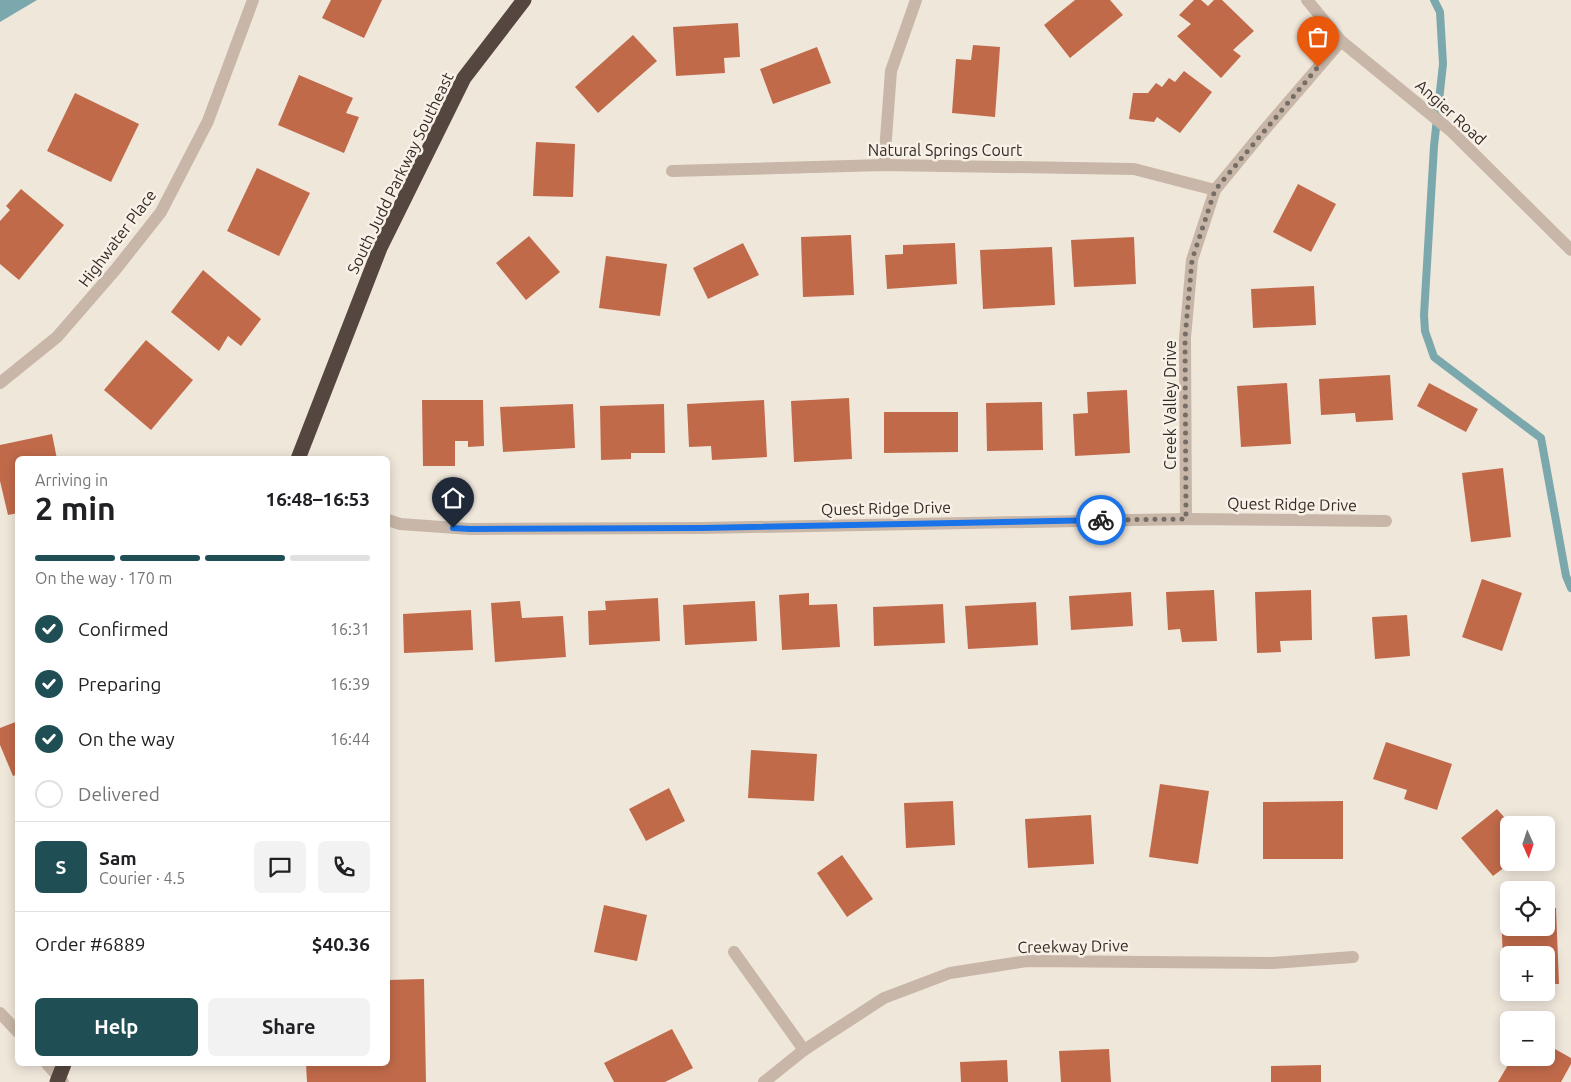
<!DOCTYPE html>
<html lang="en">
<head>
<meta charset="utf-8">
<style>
  :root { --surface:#fff; --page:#f2f2f2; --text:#202124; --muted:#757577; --line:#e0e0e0; --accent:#1f4f54 }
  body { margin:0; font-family:Ubuntu,sans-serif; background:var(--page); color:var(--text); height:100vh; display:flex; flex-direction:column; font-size:19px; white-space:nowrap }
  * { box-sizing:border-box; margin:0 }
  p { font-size:16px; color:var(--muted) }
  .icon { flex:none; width:28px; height:28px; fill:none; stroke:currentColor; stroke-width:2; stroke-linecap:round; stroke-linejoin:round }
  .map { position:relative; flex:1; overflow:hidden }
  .details { position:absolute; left:15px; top:456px; width:375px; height:610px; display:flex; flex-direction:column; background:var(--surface); border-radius:8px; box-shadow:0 2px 12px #0003 }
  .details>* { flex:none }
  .needle { width:32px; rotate:177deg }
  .controls { position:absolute; left:1500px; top:816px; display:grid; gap:10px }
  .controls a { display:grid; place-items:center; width:55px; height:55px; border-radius:8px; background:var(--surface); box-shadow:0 2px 12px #0003; font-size:25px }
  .pin { position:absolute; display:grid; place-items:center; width:42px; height:42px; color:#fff; margin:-51px -21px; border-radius:50% 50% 50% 0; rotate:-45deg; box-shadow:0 0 5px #0007 }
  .pin .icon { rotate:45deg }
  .courier { position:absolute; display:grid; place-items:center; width:50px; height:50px; margin:-25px; border:4px solid #1a73e8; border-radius:50%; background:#fff; color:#222; box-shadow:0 1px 6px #0007 }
  .overview em { font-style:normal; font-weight:600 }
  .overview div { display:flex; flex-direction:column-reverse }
  .overview { display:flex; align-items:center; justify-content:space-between; height:85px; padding:0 20px }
  h1 { font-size:32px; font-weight:600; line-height:38px }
  .bar { display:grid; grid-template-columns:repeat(4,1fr); gap:8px 5px; align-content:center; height:60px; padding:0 20px }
  .bar i { height:6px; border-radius:4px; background:var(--line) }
  .bar .on { background:var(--accent) }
  .bar p { grid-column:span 4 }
  .line { display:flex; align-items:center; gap:12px; padding:0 20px; border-top:1px solid var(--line) }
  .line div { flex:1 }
  .round { display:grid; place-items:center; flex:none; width:52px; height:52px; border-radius:8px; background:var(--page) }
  ol { padding:0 20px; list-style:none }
  li { display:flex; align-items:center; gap:15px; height:55px }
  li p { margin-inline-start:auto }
  li .icon { padding:5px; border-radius:50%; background:var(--accent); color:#fff; stroke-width:4 }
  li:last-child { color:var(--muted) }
  li i { width:28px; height:28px; border:2px solid var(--line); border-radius:50% }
  .primary-button { display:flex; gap:10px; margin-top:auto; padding:10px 20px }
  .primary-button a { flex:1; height:58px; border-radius:8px; background:var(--accent); color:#fff; font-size:20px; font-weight:600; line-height:58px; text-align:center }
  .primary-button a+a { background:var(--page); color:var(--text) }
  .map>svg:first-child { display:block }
</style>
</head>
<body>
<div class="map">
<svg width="1571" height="1082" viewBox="0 0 1571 1082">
  <rect width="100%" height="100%" fill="#f0e7db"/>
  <polygon fill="#7ba8ac" points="0,0 37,0 0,22"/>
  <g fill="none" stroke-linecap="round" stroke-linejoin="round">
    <polyline stroke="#7ba8ac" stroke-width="8" points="1434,0 1440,12 1443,64 1434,146 1424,315 1425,331 1434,357 1541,438 1566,576 1571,588"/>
  </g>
  <g fill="#c06a4a">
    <polygon points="331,0 382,0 364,38 322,18"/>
    <polygon points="1075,0 1110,0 1123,15 1070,58 1044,25"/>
    <polygon points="1194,0 1201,0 1208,6 1214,0 1222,0 1254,31 1233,50 1241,56 1221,78 1177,36 1191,24 1179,15"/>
    <polygon points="738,23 740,57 724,58 725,73 676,76 673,27"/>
    <polygon points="633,35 657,61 598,113 575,87"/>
    <polygon points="973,45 1000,47 995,117 952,113 956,59 971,60"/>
    <polygon points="817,47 831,83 773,104 760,69"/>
    <polygon points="1184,71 1212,92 1180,133 1157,117 1154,122 1129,119 1133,93 1148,93 1156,83 1162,87 1169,78 1175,82"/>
    <polygon points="299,75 353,98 346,113 359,117 344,153 278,125"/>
    <polygon points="75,93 139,124 111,182 47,151"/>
    <polygon points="536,142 575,144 573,197 533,196"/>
    <polygon points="257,168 310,193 279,256 227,231"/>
    <polygon points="1298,184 1336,204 1311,252 1273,232"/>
    <polygon points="21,189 64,225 19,280 0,264 0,221 10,210 6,206"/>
    <polygon points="851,235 854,295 803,297 801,237"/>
    <polygon points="529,236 560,272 526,300 496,263"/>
    <polygon points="1134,237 1136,284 1074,287 1071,240"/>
    <polygon points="743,243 759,275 708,299 693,268"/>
    <polygon points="955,243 957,284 887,289 885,255 903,254 903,245"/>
    <polygon points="1052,247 1055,305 983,309 980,250"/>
    <polygon points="606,256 667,264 660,316 599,308"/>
    <polygon points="203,270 261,319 241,346 228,336 219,351 171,312"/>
    <polygon points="1314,286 1316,325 1253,328 1251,289"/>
    <polygon points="146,340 193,380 151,430 104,390"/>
    <polygon points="1390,375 1393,420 1356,422 1355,413 1321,415 1319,379"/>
    <polygon points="1287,383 1291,444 1241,447 1237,386"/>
    <polygon points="1429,383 1478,409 1466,432 1417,406"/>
    <polygon points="1127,390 1130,453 1075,456 1073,414 1088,413 1087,392"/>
    <polygon points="849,398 852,459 794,462 791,401"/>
    <polygon points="422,400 483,400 484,446 468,447 468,441 455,441 455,466 423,466"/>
    <polygon points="764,400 767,457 712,460 711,446 689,447 687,404"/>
    <polygon points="1042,402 1043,450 987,451 986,403"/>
    <polygon points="573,404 575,448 503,452 500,407"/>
    <polygon points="664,404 665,453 631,453 631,459 601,460 600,406"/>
    <polygon points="884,412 958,412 958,452 884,453"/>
    <polygon points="52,434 57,459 18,459 18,513 8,515 0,481 0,445"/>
    <polygon points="1503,468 1511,537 1471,542 1462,473"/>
    <polygon points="1482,579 1522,593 1502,651 1462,637"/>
    <polygon points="1214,590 1217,641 1182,642 1180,629 1168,630 1166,592"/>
    <polygon points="1311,590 1312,640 1280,641 1281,652 1257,653 1255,592"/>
    <polygon points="1131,592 1133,626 1071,630 1069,596"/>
    <polygon points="809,593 809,605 837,604 840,647 782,650 779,595"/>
    <polygon points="658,598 660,641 589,645 588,611 606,610 605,601"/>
    <polygon points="520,601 522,618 563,616 566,657 495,662 491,603"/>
    <polygon points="755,601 757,641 685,645 683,605"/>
    <polygon points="1036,602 1038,645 968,649 965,606"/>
    <polygon points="943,604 945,643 874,646 873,607"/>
    <polygon points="471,610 473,650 404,653 403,614"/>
    <polygon points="1407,615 1410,656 1375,659 1372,617"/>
    <polygon points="18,721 18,774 13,776 0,745 0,728"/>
    <polygon points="1386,742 1452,764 1437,810 1404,799 1407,790 1373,779"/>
    <polygon points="751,750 817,754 814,801 748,798"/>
    <polygon points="1160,784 1209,791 1198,864 1149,857"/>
    <polygon points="669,788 685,821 646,841 629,809"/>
    <polygon points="953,801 955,845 906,848 904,803"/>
    <polygon points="1343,801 1343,859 1263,859 1263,802"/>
    <polygon points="1497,809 1511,825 1509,825 1509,864 1493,876 1461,838"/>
    <polygon points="1091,815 1094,864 1028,868 1025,819"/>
    <polygon points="842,855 873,899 847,917 817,873"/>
    <polygon points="604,905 647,915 637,961 594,952"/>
    <polygon points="1546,908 1556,908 1559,984 1546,984 1546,955 1509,955 1509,986 1504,986 1501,910 1509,910 1509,928 1546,928"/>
    <polygon points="424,979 426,1082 307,1082 306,1064 388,1064 388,980"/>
    <polygon points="672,1029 693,1068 665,1082 614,1082 604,1063"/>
    <polygon points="1546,1044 1571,1058 1571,1064 1561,1082 1498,1082 1512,1058 1546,1058"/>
    <polygon points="1109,1049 1111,1082 1061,1082 1059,1051"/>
    <polygon points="1007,1060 1008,1082 961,1082 960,1062"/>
    <polygon points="1321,1065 1321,1082 1271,1082 1271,1066"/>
  </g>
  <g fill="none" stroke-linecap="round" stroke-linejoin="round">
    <g stroke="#c8b7a8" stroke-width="12">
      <polyline points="1307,0 1341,41 1451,131 1571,250"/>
      <polyline points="884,165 891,71 916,0"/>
      <polyline points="672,171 884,165 1134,169 1215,190"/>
      <polyline points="0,383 57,337 116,269 161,212 208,121 253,0"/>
      <polyline points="1186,519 1185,338 1192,260 1215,190 1261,134 1341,41"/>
      <polyline points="388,520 400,524 470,529 702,528 1186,519 1386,521"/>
      <polyline points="734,952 804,1050"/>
      <polyline points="0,1013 18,1032"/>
      <polyline points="47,1064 63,1082"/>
      <polyline points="764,1082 804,1050 884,998 950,973 1027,961 1273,963 1353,957"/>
    </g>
    <g stroke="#55473f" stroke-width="15">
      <polyline points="298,459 380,248 464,78 524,0"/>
      <polyline points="57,1082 64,1064"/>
    </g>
  </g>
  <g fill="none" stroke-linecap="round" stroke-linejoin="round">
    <polyline stroke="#766d67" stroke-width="5" stroke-dasharray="0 9" points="1101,520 1186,519 1185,338 1192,260 1215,190 1318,67"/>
    <polyline stroke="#1a73e8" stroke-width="6" points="453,528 470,529 702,528 1101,520"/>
  </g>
  <g text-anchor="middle" stroke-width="5" stroke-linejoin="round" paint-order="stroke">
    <g font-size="16" fill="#352c28" stroke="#f8f1e7">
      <text transform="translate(1451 112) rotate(42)" y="6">Angier Road</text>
      <text x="945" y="156">Natural Springs Court</text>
      <text transform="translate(400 173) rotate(-64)" y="6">South Judd Parkway Southeast</text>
      <text transform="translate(117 238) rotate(-53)" y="6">Highwater Place</text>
      <text transform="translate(1170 405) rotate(-90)" y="6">Creek Valley Drive</text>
      <text transform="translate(1292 504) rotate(1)" y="6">Quest Ridge Drive</text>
      <text transform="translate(886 508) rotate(-1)" y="6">Quest Ridge Drive</text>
      <text transform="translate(1073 946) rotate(-1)" y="6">Creekway Drive</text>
    </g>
  </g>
</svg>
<div class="controls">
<a><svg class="needle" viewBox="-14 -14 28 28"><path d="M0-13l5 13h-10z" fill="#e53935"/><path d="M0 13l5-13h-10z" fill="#757577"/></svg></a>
<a><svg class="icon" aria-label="locate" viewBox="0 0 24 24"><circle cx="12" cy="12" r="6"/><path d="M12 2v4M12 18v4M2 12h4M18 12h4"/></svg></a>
<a>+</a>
<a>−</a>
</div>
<div class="pin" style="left:1318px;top:67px;background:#ea580c"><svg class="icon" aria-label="bag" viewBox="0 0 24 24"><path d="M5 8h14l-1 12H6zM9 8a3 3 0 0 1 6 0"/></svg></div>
<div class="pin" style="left:453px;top:528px;background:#1f2937"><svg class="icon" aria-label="home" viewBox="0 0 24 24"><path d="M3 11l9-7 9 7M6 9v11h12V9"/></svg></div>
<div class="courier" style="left:1101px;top:520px"><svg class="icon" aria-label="bike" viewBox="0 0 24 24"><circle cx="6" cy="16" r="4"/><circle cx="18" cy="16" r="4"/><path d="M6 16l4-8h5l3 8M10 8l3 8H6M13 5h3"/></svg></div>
<section class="details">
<div class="overview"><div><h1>2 min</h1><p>Arriving in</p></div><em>16:48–16:53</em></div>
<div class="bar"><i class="on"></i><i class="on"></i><i class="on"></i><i></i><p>On the way · 170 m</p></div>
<ol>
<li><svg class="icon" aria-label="check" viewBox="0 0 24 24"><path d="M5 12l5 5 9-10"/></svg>Confirmed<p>16:31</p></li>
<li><svg class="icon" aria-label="check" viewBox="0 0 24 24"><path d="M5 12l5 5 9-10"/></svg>Preparing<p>16:39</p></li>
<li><svg class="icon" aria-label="check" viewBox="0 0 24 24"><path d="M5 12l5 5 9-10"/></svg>On the way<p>16:44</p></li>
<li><i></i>Delivered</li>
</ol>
<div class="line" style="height:90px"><b class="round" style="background:var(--accent);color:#fff">S</b><div><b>Sam</b><p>Courier · 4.5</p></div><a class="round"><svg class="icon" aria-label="chat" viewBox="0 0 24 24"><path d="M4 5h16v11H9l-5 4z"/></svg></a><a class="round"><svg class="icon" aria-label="phone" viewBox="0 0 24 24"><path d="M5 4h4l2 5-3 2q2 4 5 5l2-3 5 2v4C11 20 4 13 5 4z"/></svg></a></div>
<div class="line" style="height:65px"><div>Order #6889</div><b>$40.36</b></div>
<div class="primary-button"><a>Help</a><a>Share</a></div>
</section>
</div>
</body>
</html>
